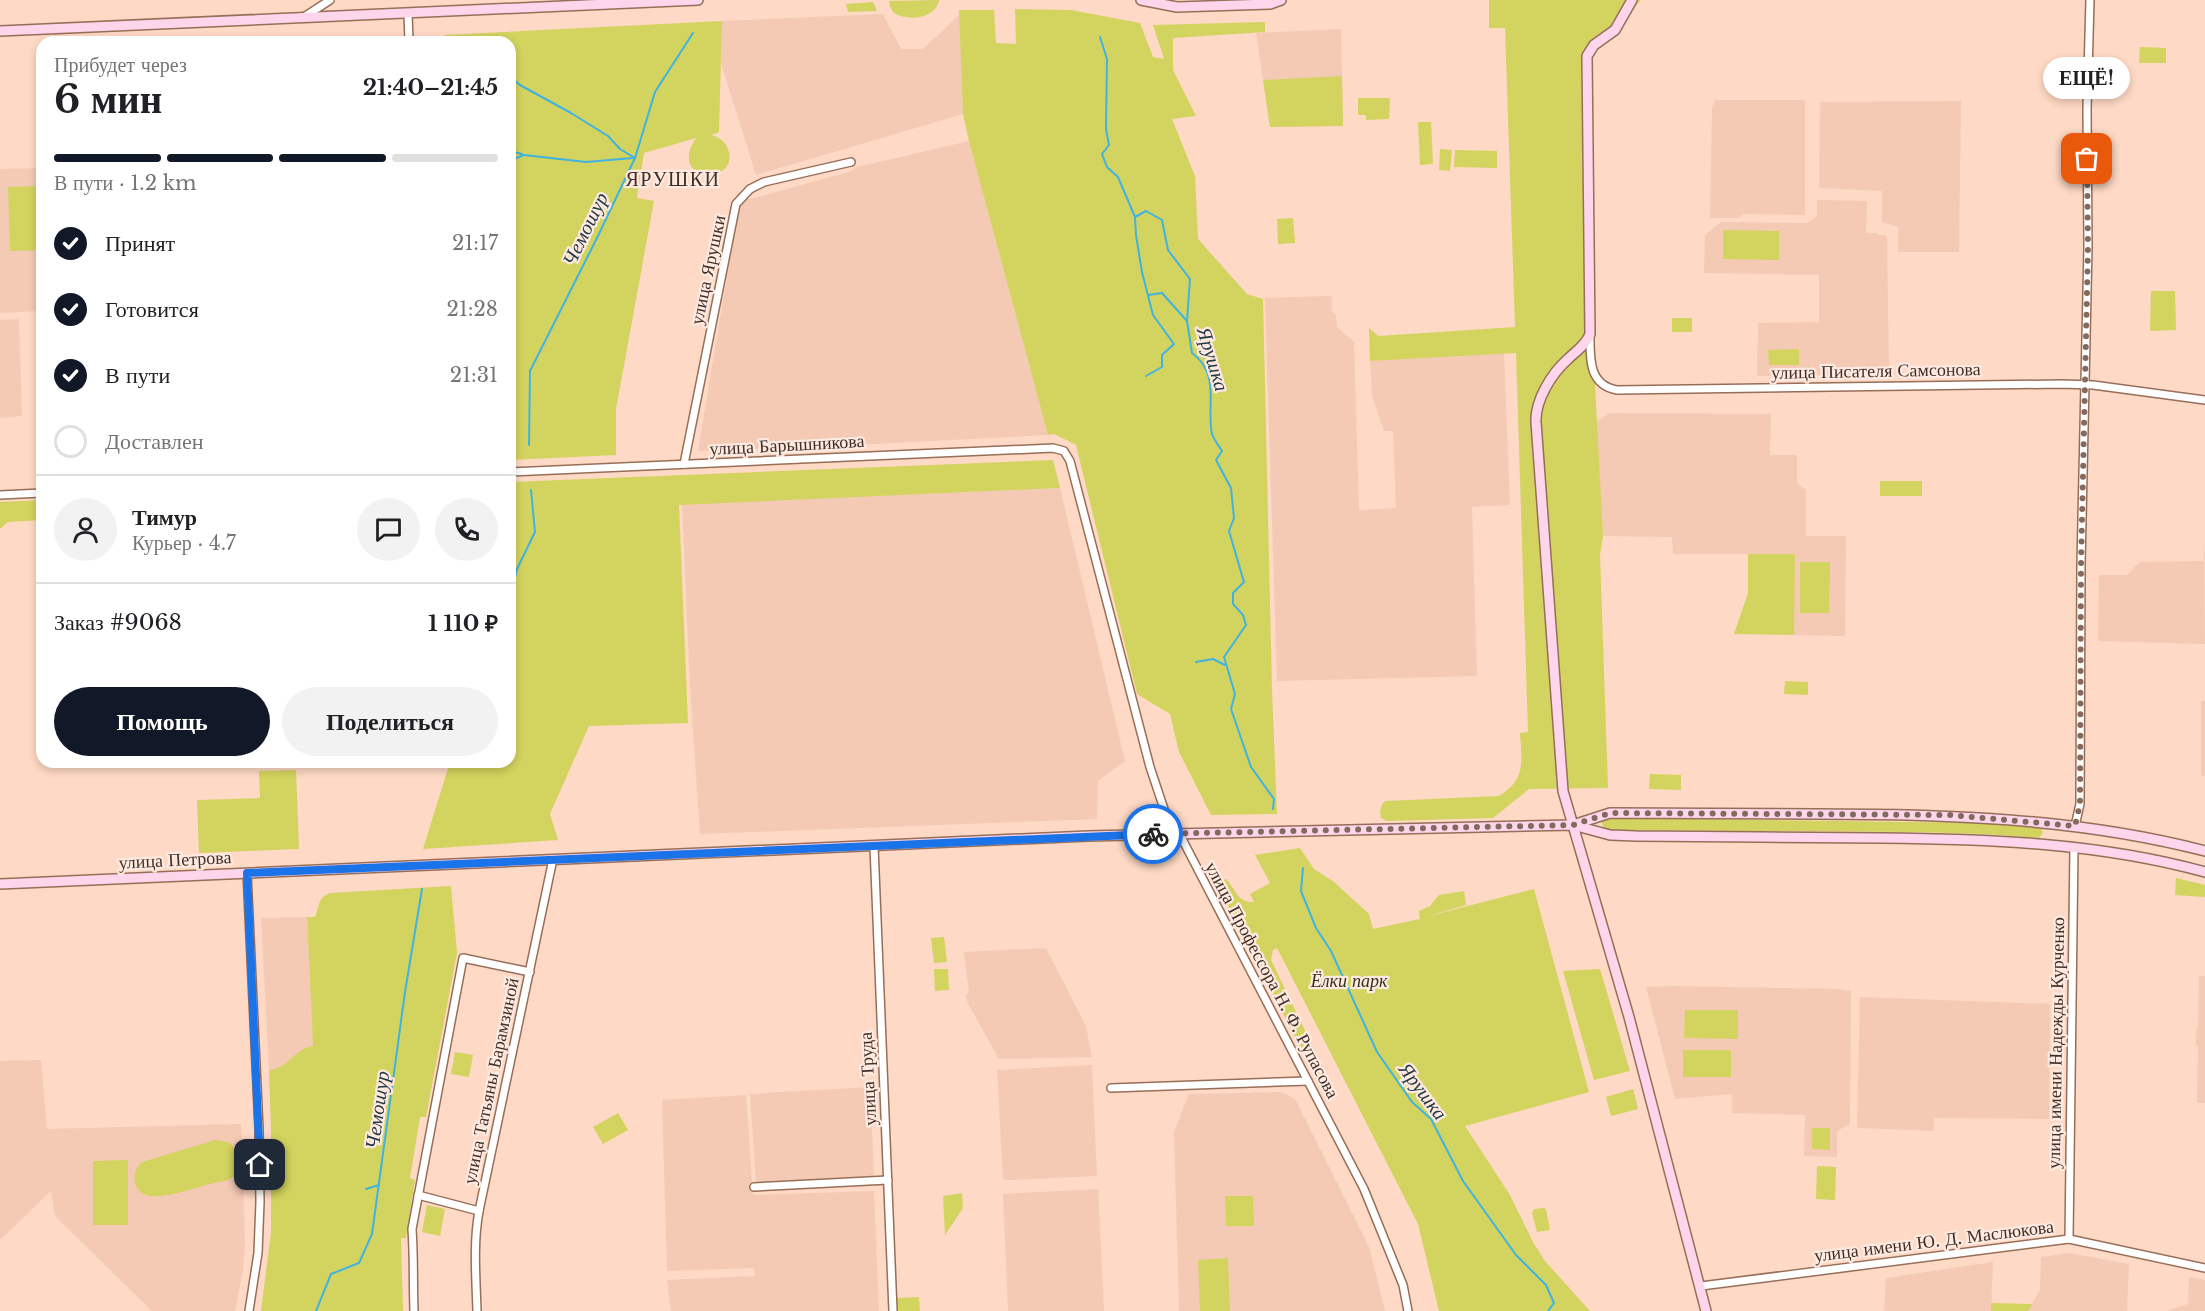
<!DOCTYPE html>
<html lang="ru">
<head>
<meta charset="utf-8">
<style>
  :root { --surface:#fff; --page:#f2f2f2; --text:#202124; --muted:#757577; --line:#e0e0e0; --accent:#111827 }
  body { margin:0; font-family:"Libre Baskerville",serif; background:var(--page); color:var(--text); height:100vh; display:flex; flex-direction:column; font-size:22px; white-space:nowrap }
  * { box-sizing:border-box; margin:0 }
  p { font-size:20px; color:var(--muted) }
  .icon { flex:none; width:33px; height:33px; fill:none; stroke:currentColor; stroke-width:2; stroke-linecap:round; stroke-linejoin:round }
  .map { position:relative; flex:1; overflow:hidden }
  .details { position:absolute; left:36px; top:36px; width:480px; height:732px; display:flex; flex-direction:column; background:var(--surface); border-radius:18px; box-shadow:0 3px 9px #0003 }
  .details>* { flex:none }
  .pin { position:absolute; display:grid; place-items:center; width:51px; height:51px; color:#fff; margin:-26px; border-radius:12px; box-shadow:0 3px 9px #0006 }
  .courier { position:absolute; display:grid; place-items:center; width:60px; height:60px; margin:-30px; border:4px solid #1a73e8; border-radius:50%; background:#fff; color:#222; box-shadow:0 2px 8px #0007 }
  .bubble { position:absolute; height:42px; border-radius:21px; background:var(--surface); box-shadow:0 3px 9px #0003; font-size:20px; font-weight:700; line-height:42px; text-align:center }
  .headline em { font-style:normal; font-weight:700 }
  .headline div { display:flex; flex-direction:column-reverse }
  .headline { display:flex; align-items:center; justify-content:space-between; height:102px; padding:0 18px }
  h1 { font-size:39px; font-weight:700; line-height:45px }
  .bar { display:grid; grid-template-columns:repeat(4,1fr); gap:9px 6px; align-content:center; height:72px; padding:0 18px }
  .bar i { height:8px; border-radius:4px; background:var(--line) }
  .bar .selected { background:var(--accent) }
  .bar p { grid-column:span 4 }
  .line { display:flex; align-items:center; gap:15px; padding:0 18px; border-top:2px solid var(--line) }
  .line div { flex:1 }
  .round { display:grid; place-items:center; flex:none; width:63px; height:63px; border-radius:32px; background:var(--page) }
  ol { padding:0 18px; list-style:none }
  li { display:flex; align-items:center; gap:18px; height:66px }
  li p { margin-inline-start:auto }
  li .icon { padding:6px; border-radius:50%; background:var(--accent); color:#fff; stroke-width:4 }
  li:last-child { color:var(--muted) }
  li i { width:33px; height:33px; border:3px solid var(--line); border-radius:50% }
  .primary-button { display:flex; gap:12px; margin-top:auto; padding:12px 18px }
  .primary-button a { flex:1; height:69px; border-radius:36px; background:var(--accent); color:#fff; font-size:24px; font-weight:700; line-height:69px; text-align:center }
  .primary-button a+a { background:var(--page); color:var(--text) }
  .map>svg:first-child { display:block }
</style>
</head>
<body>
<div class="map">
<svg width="2205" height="1311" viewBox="0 0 2205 1311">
  <rect width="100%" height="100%" fill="#fed9c5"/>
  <g fill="#f4cab4">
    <polygon points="883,14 901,49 923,49 960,14 963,114 756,175 721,63 722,21"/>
    <polygon points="1341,29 1343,126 1270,127 1256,33"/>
    <polygon points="1715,100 1805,100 1805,215 1743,214 1738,218 1710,218 1712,108"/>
    <polygon points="1961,101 1959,252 1898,252 1898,227 1882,222 1882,191 1819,188 1820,102"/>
    <polygon points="969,141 1048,435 856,445 698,451 738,210 746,200 849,172 857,167"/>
    <polygon points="42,168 42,311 0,313 0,169"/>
    <polygon points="1817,200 1867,201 1866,233 1878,233 1878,235 1885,235 1887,238 1889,374 1757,376 1758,323 1819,322 1819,275 1704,273 1705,235 1718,224 1722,222 1807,223 1817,216"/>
    <polygon points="1332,296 1332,311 1336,315 1337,327 1354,342 1359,510 1396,508 1393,431 1384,431 1372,396 1370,361 1504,353 1510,505 1472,507 1477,676 1277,681 1265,298"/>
    <polygon points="19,319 22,416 0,418 0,320"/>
    <polygon points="1610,413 1771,414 1770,455 1797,455 1797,483 1806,490 1806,536 1846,536 1845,636 1794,635 1794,554 1673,554 1672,537 1603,536 1596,422"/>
    <polygon points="1060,488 1125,761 1098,781 1097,819 700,834 690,686 682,504"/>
    <polygon points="2204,544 2205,644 2098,641 2099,575 2127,575 2140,562 2203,561"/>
    <polygon points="2201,701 2205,701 2205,776 2201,775"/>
    <polygon points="307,917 313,1046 277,1070 269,1070 261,918"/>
    <polygon points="1046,948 1086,1026 1092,1057 999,1059 967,1002 966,994 969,993 964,952"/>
    <polygon points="2199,976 2205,976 2205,1103 2197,1103 2198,1046 2196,1045 2196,1029 2198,1028"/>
    <polygon points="1672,986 1839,989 1851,991 1850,1124 1837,1131 1837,1157 1804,1156 1805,1115 1732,1113 1732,1094 1675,1099 1646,987"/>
    <polygon points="1860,997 2050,1004 2049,1119 1934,1118 1934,1131 1857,1128"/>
    <polygon points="41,1060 47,1129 241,1124 245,1242 243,1270 235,1311 152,1311 55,1216 51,1191 0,1240 0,1061"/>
    <polygon points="1092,1065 1097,1176 1009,1180 1003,1179 997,1070"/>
    <polygon points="870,1087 874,1177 756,1183 750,1094"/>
    <polygon points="1281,1092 1295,1099 1369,1247 1385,1311 1179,1311 1174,1132 1189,1094"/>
    <polygon points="746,1095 753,1195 874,1191 879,1311 671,1311 667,1280 755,1276 754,1268 667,1271 662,1100"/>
    <polygon points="1098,1189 1104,1311 1008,1311 1003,1194"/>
    <polygon points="2069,1253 2129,1264 2127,1311 2028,1311 2040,1290 2041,1257"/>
    <polygon points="1993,1262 1991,1311 1884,1311 1886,1278"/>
    <polygon points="2189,1277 2205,1280 2205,1311 2166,1311 2188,1304"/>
  </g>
  <g fill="#d3d35f">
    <path d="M939,0C936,18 909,22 894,13L890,7L889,1Z"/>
    <path d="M1489,0H1641L1590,55L1594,366L1603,536L1600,555L1608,788L1529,789L1493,818L1387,821L1381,818L1380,812L1382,804L1386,801L1499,796C1526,779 1522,762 1520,733L1528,732L1516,353L1370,361L1369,328L1378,336L1515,327L1505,28H1489Z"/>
    <polygon points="873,2 877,11 848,12 846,4"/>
    <polygon points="1015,9 1071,10 1140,23 1153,57 1164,59 1153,25 1265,22 1265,32 1173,38 1173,70 1196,116 1172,119 1195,176 1198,239 1247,294 1263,299 1272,690 1277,814 1211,815 1179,752 1170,714 1137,694 1076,445 1054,434 1048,435 969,141 963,114 959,10 994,10 996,43 1016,44"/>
    <path d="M722,21L719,132L711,135C719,137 725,141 728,149C741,186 666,183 696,138L644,153L637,198L654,201L616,409V455L510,460V42H443L445,35Z"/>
    <polygon points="2140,47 2166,48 2166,63 2139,63"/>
    <polygon points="1342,76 1343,126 1270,127 1263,80"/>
    <polygon points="1358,98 1390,98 1389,119 1366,120 1366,115 1358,115"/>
    <polygon points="1418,122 1431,122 1433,164 1420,165"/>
    <polygon points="1440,149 1452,150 1450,171 1439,170"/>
    <polygon points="1455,150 1497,151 1497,168 1454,167"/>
    <polygon points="42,186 42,250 10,251 8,187"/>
    <polygon points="1293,218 1295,243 1278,244 1277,219"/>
    <polygon points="1723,230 1779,231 1779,260 1723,259"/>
    <polygon points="2151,291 2175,291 2176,330 2150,331"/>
    <rect x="1672" y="318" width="20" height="14"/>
    <polygon points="1799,349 1799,365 1769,365 1768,350"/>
    <polygon points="1053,460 1060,488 679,505 688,723 589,726 550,814 558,840 423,849 450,762 510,762 510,482"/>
    <rect x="1880" y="481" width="42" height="15"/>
    <polygon points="42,500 42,520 8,522 0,529 0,502"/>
    <polygon points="1748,554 1795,554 1794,635 1734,634 1748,593"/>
    <polygon points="1800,562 1830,562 1829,613 1800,613"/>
    <polygon points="1785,681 1808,682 1808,695 1784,694"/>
    <polygon points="296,770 299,849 199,853 197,800 260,798 259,771"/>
    <polygon points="1650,774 1681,775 1681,790 1649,789"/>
    <polygon points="1604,818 1986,823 2039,827 2042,828 2043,833 2039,838 1985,834 1916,832 1604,830 1602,823"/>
    <path d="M1300,848L1314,869L1334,882L1369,914L1373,929L1420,919L1419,911L1430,906L1439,895L1464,891L1466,905L1425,917L1534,889L1589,1092L1465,1126L1510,1195L1533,1242L1545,1261L1590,1311H1439L1418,1224L1277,948L1273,950L1271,960L1327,1076L1322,1082L1316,1078L1221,892L1220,881L1226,879C1236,889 1237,903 1254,902L1250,894L1270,883L1255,855Z"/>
    <polygon points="2176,878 2205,885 2205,897 2175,895"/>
    <path d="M451,886L457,953L426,1117H420L410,1178L415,1180L406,1238H401L403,1311H261L271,1232V1129L269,1070C288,1069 295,1048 313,1046L307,917H315C320,906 317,898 330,893Z"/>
    <polygon points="944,937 947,962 934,963 931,938"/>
    <polygon points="934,969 948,969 949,990 935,991"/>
    <polygon points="1600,969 1630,1071 1594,1080 1563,971"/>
    <polygon points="1685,1010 1738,1010 1738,1039 1684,1038"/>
    <rect x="1683" y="1050" width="48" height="27"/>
    <polygon points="455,1052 473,1055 469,1077 451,1074"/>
    <polygon points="1633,1089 1638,1109 1611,1116 1606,1097"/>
    <polygon points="618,1113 628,1130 603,1144 593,1127"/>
    <polygon points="1812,1128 1830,1128 1830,1150 1812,1149"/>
    <path d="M215,1140L228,1142C241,1151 245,1172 228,1180C224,1182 219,1181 214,1183C197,1187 168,1198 151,1196C132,1194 130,1172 142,1162Z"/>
    <polygon points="128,1160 128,1225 93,1225 93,1161"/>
    <polygon points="1817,1166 1836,1167 1835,1200 1816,1199"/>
    <polygon points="962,1193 963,1208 945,1235 943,1196"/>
    <polygon points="1225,1196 1253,1196 1254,1226 1226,1226"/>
    <polygon points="427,1205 445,1209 440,1236 422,1232"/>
    <polygon points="1544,1208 1546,1209 1550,1230 1537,1232 1532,1213 1534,1209"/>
    <polygon points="1228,1258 1230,1311 1200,1311 1198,1260"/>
    <polygon points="919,1297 920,1311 897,1311 896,1298"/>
    <polygon points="1991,1303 2032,1304 2028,1311 1991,1311"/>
  </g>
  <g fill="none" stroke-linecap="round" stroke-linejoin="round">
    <g stroke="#40b3e1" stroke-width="2">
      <path d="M1100,37L1107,59L1106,129L1109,145L1102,154L1107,167L1118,177L1135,217L1146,211L1162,220L1168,250L1190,279L1187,321L1192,353C1221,374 1206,405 1212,434C1214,440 1219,446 1222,451L1216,460L1231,488L1234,518L1229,531L1244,582L1233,593V604L1243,615L1246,625L1224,657L1235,694L1231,709L1251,767L1274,799L1273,809"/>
      <polyline points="510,77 520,85 571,113 608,136 620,149 635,158"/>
      <polyline points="510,151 522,154"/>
      <polyline points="511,160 524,155 586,162 633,158"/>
      <polyline points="1135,218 1136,235 1142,272 1153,315 1174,344 1162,355 1162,367 1146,376"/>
      <polyline points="1148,295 1162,293 1187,321"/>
      <polyline points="529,445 530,371 598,236 635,158 655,92 693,33"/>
      <polyline points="510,597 517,569 535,532 531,490"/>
      <polyline points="1196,662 1213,659 1225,665"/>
      <polyline points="1303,868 1301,891 1316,928 1331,951 1377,1052 1412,1102 1431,1119 1463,1181 1516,1255 1546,1285 1554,1303 1548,1311"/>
      <polyline points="366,1189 379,1185"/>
      <polyline points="316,1311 331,1274 359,1263 372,1234 405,992 422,889"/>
    </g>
    <g stroke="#976e58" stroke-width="10">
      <g id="street">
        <polyline points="408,13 409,42"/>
        <polyline points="304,17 330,0"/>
        <path d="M1590,334C1590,357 1588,385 1617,390L2061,384L2093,385L2205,400"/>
        <polyline points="684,464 736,204 750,189 764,182 851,162"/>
        <polyline points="510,472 1053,448 1064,451 1070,461 1150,767 1165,812 1179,833 1364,1189 1403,1285 1408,1311"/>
        <polyline points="0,495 42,493"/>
        <polyline points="2075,826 2080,804 2081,565 2088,247 2087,109 2090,0"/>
        <polyline points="1145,834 1154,827 1165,812"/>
        <polyline points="874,846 893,1311"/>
        <polyline points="247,873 259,1129 260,1202 258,1253 249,1311"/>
        <polyline points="1111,1088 1308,1081"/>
        <polyline points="754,1187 888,1180"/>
        <polyline points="418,1195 479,1211"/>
        <polyline points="2069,1239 2074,847"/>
        <polyline points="1701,1286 2069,1239 2205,1268"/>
        <path d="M414,1311C413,1283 414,1257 412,1229L463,958L530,972"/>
        <path d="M477,1311C476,1277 473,1244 479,1211L553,859"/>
      </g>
    </g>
    <g stroke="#976e58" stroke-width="12">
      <g id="secondary">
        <polyline points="1141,0 1177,7 1270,4 1281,0"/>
        <path d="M1632,0L1615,30L1594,45L1587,56L1590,334C1586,345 1576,351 1568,359C1552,373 1535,400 1536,422L1563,791L1629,1017L1706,1311"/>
        <polyline points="0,31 698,0"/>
        <path d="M1573,825L1610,813C1678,813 1747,814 1815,814C1946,814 2078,818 2205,851"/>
        <path d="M0,884L1088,836L1573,825L1610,835L1636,836C1718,837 1799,837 1881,838C1990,839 2100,843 2205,872"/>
      </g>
    </g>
    <use href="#street" stroke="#fff" stroke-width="7"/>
    <use href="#secondary" stroke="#fdd6eb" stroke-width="9"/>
  </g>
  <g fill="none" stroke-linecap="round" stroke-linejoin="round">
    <polyline stroke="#836a5e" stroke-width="6" stroke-dasharray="0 10.8" points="1153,834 1573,825 1610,813 1949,815 2075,826 2080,804 2081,565 2088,247 2087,159"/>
    <polyline stroke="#1a73e8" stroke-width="8" points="260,1165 247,873 1153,834"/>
  </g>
  <g text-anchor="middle" stroke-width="4.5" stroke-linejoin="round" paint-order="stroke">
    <g font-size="18" fill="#412f26" stroke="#feeae1">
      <text transform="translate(708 270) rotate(-78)" y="6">улица Ярушки</text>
      <text transform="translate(1876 371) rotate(-1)" y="6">улица Писателя Самсонова</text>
      <text transform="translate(787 445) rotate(-3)" y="6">улица Барышникова</text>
      <text transform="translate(175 860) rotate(-3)" y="6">улица Петрова</text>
      <text transform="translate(1272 980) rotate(62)" y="6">улица Профессора Н. Ф. Рупасова</text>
      <text transform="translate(2056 1043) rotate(-89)" y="6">улица имени Надежды Курченко</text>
      <text transform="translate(868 1079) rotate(-93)" y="6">улица Труда</text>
      <text transform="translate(491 1081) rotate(-78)" y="6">улица Татьяны Барамзиной</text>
      <text transform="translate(1934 1241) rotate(-7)" y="6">улица имени Ю. Д. Маслюкова</text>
    </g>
    <g font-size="18" font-style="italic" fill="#34341e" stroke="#feeae1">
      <text x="1349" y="987">Ёлки парк</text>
    </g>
    <g font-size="20" letter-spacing="1.5" fill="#412f26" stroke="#feeae1">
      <text x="673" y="186">ЯРУШКИ</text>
    </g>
    <g font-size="20" font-style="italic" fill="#223a45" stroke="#feeae1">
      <text transform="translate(585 229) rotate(-64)" y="7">Чемошур</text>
      <text transform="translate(1213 359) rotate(73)" y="7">Ярушка</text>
      <text transform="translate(1423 1091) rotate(53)" y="7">Ярушка</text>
      <text transform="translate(377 1110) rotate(-82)" y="7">Чемошур</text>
    </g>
  </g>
</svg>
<div class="pin" style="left:2087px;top:159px;background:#ea580c"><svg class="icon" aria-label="bag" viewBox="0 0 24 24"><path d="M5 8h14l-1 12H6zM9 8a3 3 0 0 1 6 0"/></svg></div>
<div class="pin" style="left:260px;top:1165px;background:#1f2937"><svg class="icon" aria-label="home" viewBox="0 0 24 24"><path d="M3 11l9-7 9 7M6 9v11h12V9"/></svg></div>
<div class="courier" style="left:1153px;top:834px"><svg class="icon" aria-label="bike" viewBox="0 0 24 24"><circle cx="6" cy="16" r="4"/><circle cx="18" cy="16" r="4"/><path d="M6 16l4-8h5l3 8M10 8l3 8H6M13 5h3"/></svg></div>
<div class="bubble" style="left:2043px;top:57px;width:87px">ЕЩЁ!</div>
<section class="details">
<div class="headline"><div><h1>6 мин</h1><p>Прибудет через</p></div><em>21:40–21:45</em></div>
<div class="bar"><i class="selected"></i><i class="selected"></i><i class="selected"></i><i></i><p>В пути · 1.2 km</p></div>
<ol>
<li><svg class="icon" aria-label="check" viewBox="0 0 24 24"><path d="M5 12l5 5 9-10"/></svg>Принят<p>21:17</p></li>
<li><svg class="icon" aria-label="check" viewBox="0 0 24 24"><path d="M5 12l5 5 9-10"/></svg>Готовится<p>21:28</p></li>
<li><svg class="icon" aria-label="check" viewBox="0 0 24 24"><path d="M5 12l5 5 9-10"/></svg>В пути<p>21:31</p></li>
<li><i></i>Доставлен</li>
</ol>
<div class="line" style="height:108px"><a class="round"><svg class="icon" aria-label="person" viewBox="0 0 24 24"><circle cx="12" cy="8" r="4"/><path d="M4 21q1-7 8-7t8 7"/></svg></a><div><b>Тимур</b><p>Курьер · 4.7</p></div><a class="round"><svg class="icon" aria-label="chat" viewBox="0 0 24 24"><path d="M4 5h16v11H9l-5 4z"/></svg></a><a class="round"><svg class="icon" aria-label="phone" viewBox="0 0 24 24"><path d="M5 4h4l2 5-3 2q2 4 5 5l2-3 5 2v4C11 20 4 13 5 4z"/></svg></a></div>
<div class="line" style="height:78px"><div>Заказ #9068</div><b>1 110 ₽</b></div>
<div class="primary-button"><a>Помощь</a><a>Поделиться</a></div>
</section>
</div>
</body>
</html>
